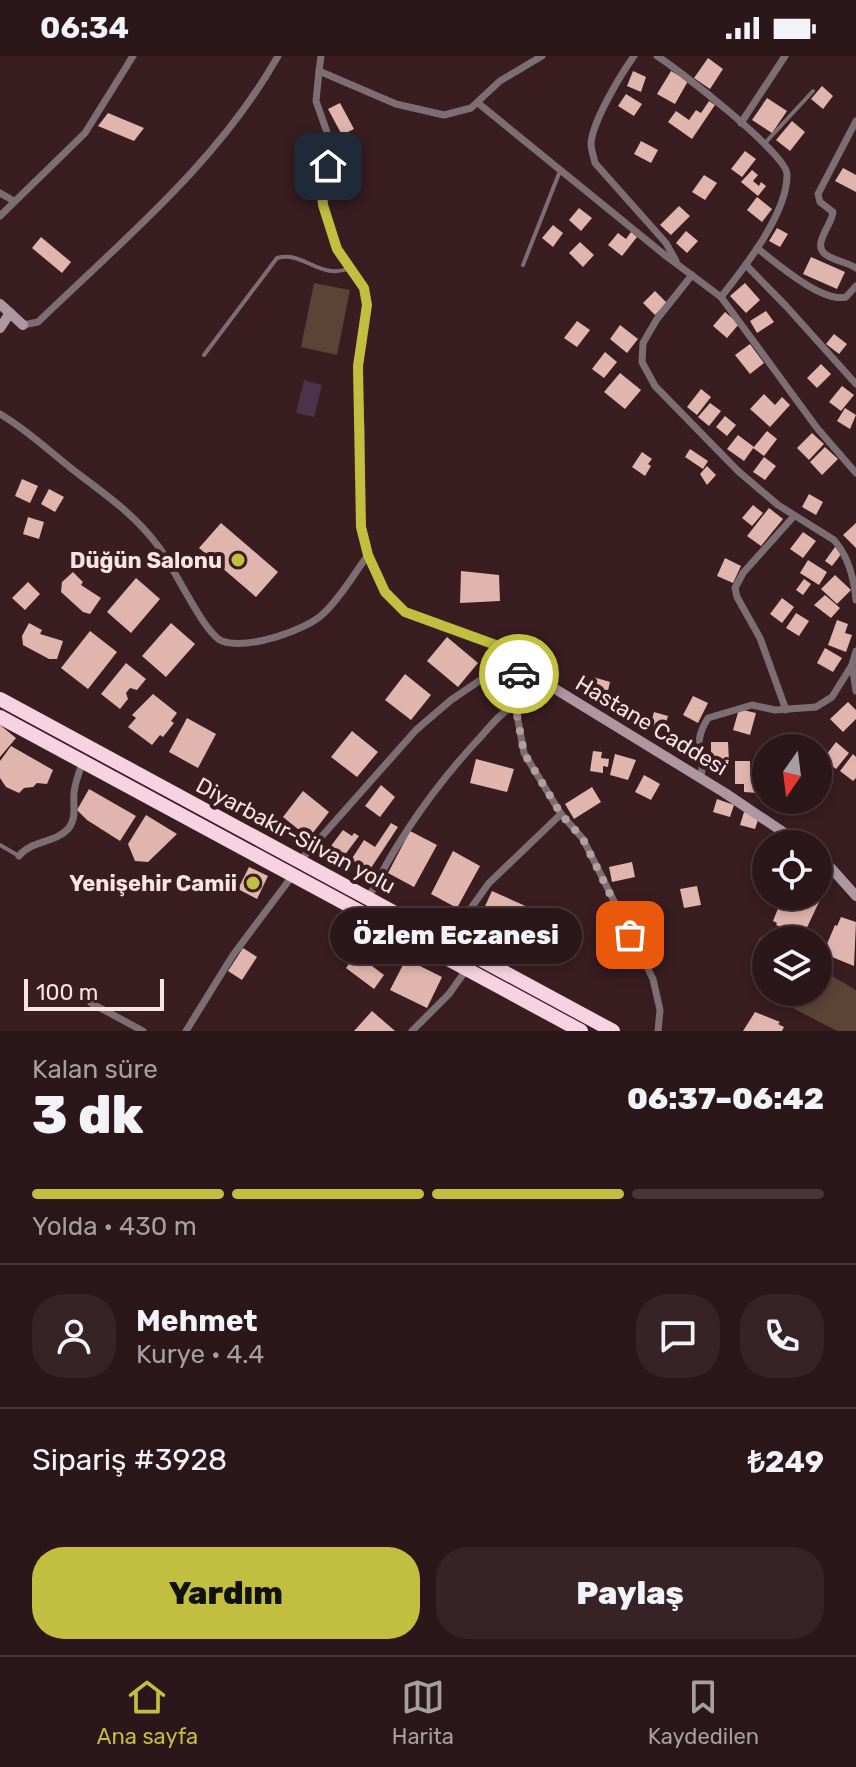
<!DOCTYPE html>
<html lang="tr">
<head>
<meta charset="utf-8">
<style>
  :root { --surface:#2b1619; --page:#372326; --text:#f1f3f6; --muted:#a69fa2; --line:#473538; --accent:#c1be40 }
  body { margin:0; font-family:Rubik,sans-serif; background:var(--page); color:var(--text); height:100vh; display:flex; flex-direction:column; font-size:30px; white-space:nowrap }
  * { box-sizing:border-box; margin:0 }
  p { font-size:26px; color:var(--muted) }
  .icon { flex:none; width:44px; height:44px; fill:none; stroke:currentColor; stroke-width:2; stroke-linecap:round; stroke-linejoin:round }
  .map { position:relative; height:975px; overflow:hidden }
  .details { display:flex; flex-direction:column; background:var(--surface); flex:1 }
  .details>* { flex:none }
  .needle { width:52px; rotate:194deg }
  .fabs { position:absolute; left:752px; top:678px; display:grid; gap:16px }
  .fabs a { display:grid; place-items:center; width:80px; height:80px; border-radius:50%; background:var(--surface); box-shadow:0 4px 12px #0003,0 0 0 2px var(--line); font-size:40px }
  .scale { position:absolute; left:24px; bottom:20px; width:140px; box-sizing:border-box; padding-left:8px; border:4px solid #f8e3e5; border-top:0; font-size:22px; line-height:28px; white-space:nowrap; color:#f8e3e5; -webkit-text-stroke:6px #391d21; paint-order:stroke }
  .pin { position:absolute; display:grid; place-items:center; width:68px; height:68px; color:#fff; margin:-34px; border-radius:16px; box-shadow:0 4px 12px #0006 }
  .courier { position:absolute; display:grid; place-items:center; width:80px; height:80px; margin:-40px; border:6px solid #c1be40; border-radius:50%; background:#fff; color:#222; box-shadow:0 2px 10px #0007 }
  .bubble { position:absolute; height:56px; border-radius:28px; background:var(--surface); box-shadow:0 4px 12px #0003,0 0 0 2px var(--line); font-size:26px; font-weight:800; line-height:56px; text-align:center }
  .headline em { font-style:normal; font-weight:800 }
  .headline div { display:flex; flex-direction:column-reverse }
  .headline { display:flex; align-items:center; justify-content:space-between; height:136px; padding:0 32px }
  h1 { font-size:52px; font-weight:800; line-height:60px }
  .bar { display:grid; grid-template-columns:repeat(4,1fr); gap:12px 8px; align-content:center; height:96px; padding:0 32px }
  .bar i { height:10px; border-radius:6px; background:var(--line) }
  .bar .on { background:var(--accent) }
  .bar p { grid-column:span 4 }
  .line { display:flex; align-items:center; gap:20px; padding:0 32px; border-top:2px solid var(--line) }
  .line div { flex:1 }
  .round { display:grid; place-items:center; flex:none; width:84px; height:84px; border-radius:32px; background:var(--page) }
  .primary-button { display:flex; gap:16px; margin-top:auto; padding:16px 32px }
  .primary-button a { flex:1; height:92px; border-radius:32px; background:var(--accent); color:#111; font-size:32px; font-weight:800; line-height:92px; text-align:center }
  .primary-button a+a { background:var(--page); color:var(--text) }
  .status { display:flex; justify-content:space-between; align-items:center; height:56px; padding:0 40px; background:var(--surface); direction:ltr }
  .status svg { height:22px; fill:currentColor }
  .tabs { display:flex; justify-content:space-around; align-items:center; height:112px; border-top:2px solid var(--line); background:var(--surface); font-size:22px; color:var(--muted) }
  .tabs a { display:grid; justify-items:center; gap:4px }
  .tabs .on { color:var(--accent) }
  .map>svg:first-child { display:block }
</style>
</head>
<body>
<div class="status"><b>06:34</b><svg viewBox="0 0 49 12"><path d="M0 12V9h3v3zM5 12V6h3v6zM10 12V3h3v9zM15 12V0h3v12zM26 1h20v11H26zM47 4h2v5h-2z"/></svg></div>
<div class="map">
<svg width="856" height="975" viewBox="0 0 856 975">
  <rect width="100%" height="100%" fill="#391d21"/>
  <g fill="#5c4336">
    <polygon points="314,227 350,234 337,299 301,291"/>
    <path d="M760,881L769,884H766V936H818V912L856,934V975H837L760,935C748,921 751,896 760,881Z"/>
  </g>
  <polygon fill="#4d3349" points="304,324 322,329 314,361 296,357"/>
  <g fill="#e0b5ad">
    <polygon points="708,2 723,13 710,33 694,22"/>
    <polygon points="633,15 646,21 641,36 627,30"/>
    <polygon points="671,15 688,25 675,48 657,38"/>
    <polygon points="822,30 833,40 823,53 811,43"/>
    <polygon points="626,38 642,48 634,60 618,50"/>
    <polygon points="767,42 787,55 772,77 752,64"/>
    <polygon points="709,45 715,49 692,83 668,66 676,55 689,64 696,54 701,57"/>
    <polygon points="340,47 354,73 342,79 328,53"/>
    <polygon points="108,57 144,72 134,85 98,70"/>
    <polygon points="792,65 805,76 790,95 776,84"/>
    <polygon points="641,85 658,94 651,107 634,98"/>
    <polygon points="745,95 756,103 742,121 731,113"/>
    <polygon points="843,112 856,119 856,136 835,125"/>
    <polygon points="752,114 758,119 753,125 759,130 761,126 766,130 758,140 741,126"/>
    <polygon points="704,119 717,127 705,144 692,136"/>
    <polygon points="757,141 772,153 762,166 747,154"/>
    <polygon points="679,150 690,160 671,179 660,169"/>
    <polygon points="579,152 592,162 581,175 569,164"/>
    <polygon points="553,169 563,177 553,191 542,182"/>
    <polygon points="777,172 788,178 780,191 769,185"/>
    <polygon points="686,175 698,185 687,197 676,187"/>
    <polygon points="631,176 637,181 622,200 608,189 618,177 626,183"/>
    <polygon points="41,181 71,206 62,217 32,192"/>
    <polygon points="580,186 594,199 583,211 569,197"/>
    <polygon points="811,201 845,216 837,233 803,218"/>
    <polygon points="745,227 760,244 746,257 730,240"/>
    <polygon points="655,235 667,247 655,259 643,247"/>
    <polygon points="766,255 774,266 757,277 750,265"/>
    <polygon points="725,256 739,268 727,282 713,270"/>
    <polygon points="577,265 590,274 577,291 564,282"/>
    <polygon points="620,269 638,283 627,297 610,283"/>
    <polygon points="834,278 847,288 839,298 826,288"/>
    <polygon points="750,288 764,307 750,318 735,299"/>
    <polygon points="605,296 617,306 604,322 592,313"/>
    <polygon points="821,308 831,318 817,332 807,322"/>
    <polygon points="620,317 641,334 625,353 604,336"/>
    <polygon points="842,330 854,339 841,355 829,346"/>
    <polygon points="701,333 711,341 697,359 687,351"/>
    <polygon points="764,338 775,349 782,341 790,349 770,371 750,353"/>
    <polygon points="710,347 721,355 709,370 698,361"/>
    <polygon points="845,352 856,359 850,373 837,365"/>
    <polygon points="725,360 736,369 727,380 716,371"/>
    <polygon points="767,375 777,383 764,400 753,392"/>
    <polygon points="812,377 824,388 809,404 797,392"/>
    <polygon points="738,379 754,391 744,405 727,393"/>
    <polygon points="825,391 838,403 822,419 810,406"/>
    <polygon points="690,393 708,405 703,413 685,401"/>
    <polygon points="642,396 652,403 648,408 651,410 645,420 632,411"/>
    <polygon points="764,401 776,410 765,424 753,416"/>
    <polygon points="707,410 716,419 707,429 700,418"/>
    <polygon points="22,423 38,430 30,447 15,440"/>
    <polygon points="49,433 64,441 55,456 41,448"/>
    <polygon points="809,438 823,446 816,459 802,451"/>
    <polygon points="753,449 763,457 752,470 742,462"/>
    <polygon points="769,452 783,463 761,490 747,480"/>
    <polygon points="28,461 44,466 39,483 23,478"/>
    <polygon points="221,467 278,516 256,541 199,492"/>
    <polygon points="856,467 856,492 843,479"/>
    <polygon points="803,476 816,485 803,502 790,493"/>
    <polygon points="835,491 842,497 832,510 825,505"/>
    <polygon points="725,502 741,510 733,527 717,520"/>
    <polygon points="808,504 827,516 819,529 800,517"/>
    <polygon points="461,515 499,519 500,545 460,547"/>
    <polygon points="73,516 83,526 81,529 101,542 90,558 83,556 61,536 62,526"/>
    <polygon points="835,519 851,534 837,548 821,533"/>
    <polygon points="136,522 160,543 131,577 107,556"/>
    <polygon points="804,523 811,528 803,539 796,534"/>
    <polygon points="28,526 40,538 25,554 12,542"/>
    <polygon points="825,539 840,552 831,562 814,549"/>
    <polygon points="782,542 794,551 782,567 770,558"/>
    <polygon points="796,557 809,565 799,580 786,572"/>
    <polygon points="837,564 848,568 845,577 852,579 846,596 828,589"/>
    <polygon points="29,567 42,574 40,578 63,585 57,603 49,603 23,589 22,580"/>
    <polygon points="171,567 195,588 166,621 142,600"/>
    <polygon points="90,575 117,596 88,633 61,612"/>
    <polygon points="447,581 478,607 458,631 427,605"/>
    <polygon points="825,592 842,602 833,616 817,607"/>
    <polygon points="126,607 146,623 137,634 130,632 126,637 128,643 120,653 101,638"/>
    <polygon points="405,618 431,639 411,664 385,644"/>
    <polygon points="593,621 610,626 607,639 590,634"/>
    <polygon points="153,638 177,657 171,665 174,667 163,681 160,679 152,689 128,671 136,662 132,659"/>
    <polygon points="693,640 708,647 698,667 683,659"/>
    <polygon points="848,646 856,654 856,663 843,676 830,663"/>
    <polygon points="739,653 756,657 750,679 733,674"/>
    <polygon points="654,656 668,660 664,674 650,670"/>
    <polygon points="187,662 216,678 198,712 169,696"/>
    <polygon points="0,669 16,682 0,701"/>
    <polygon points="352,675 378,696 357,721 331,701"/>
    <polygon points="711,686 728,686 729,705 711,705"/>
    <polygon points="836,686 849,697 836,713 823,703"/>
    <polygon points="11,690 53,714 47,728 37,727 33,731 24,732 19,737 6,731 0,722 0,705"/>
    <polygon points="593,695 602,696 601,702 609,703 608,711 603,710 603,717 590,715"/>
    <polygon points="615,698 636,704 628,724 610,719"/>
    <polygon points="853,698 856,701 856,722 853,725 840,715"/>
    <polygon points="476,703 514,713 507,736 470,727"/>
    <polygon points="735,705 750,705 750,720 759,721 758,737 744,736 744,728 735,728"/>
    <polygon points="818,714 824,717 822,720 833,726 828,736 818,731"/>
    <polygon points="644,719 660,728 651,744 635,736"/>
    <polygon points="381,729 395,741 380,761 365,750"/>
    <polygon points="592,731 601,746 574,763 565,748"/>
    <polygon points="89,733 136,760 120,785 87,764 77,754"/>
    <polygon points="303,735 329,756 309,782 283,761"/>
    <polygon points="717,743 734,749 730,761 713,756"/>
    <polygon points="779,744 793,744 790,757 777,753"/>
    <polygon points="744,756 759,761 755,773 740,769"/>
    <polygon points="146,759 177,778 148,806 135,805 128,788"/>
    <polygon points="391,767 398,771 369,815 351,804 364,784 375,791"/>
    <polygon points="343,774 352,780 354,777 359,780 344,800 331,790"/>
    <polygon points="410,775 437,789 414,831 388,817"/>
    <polygon points="453,795 480,810 457,852 431,838"/>
    <polygon points="632,806 635,821 612,826 609,811"/>
    <polygon points="249,811 268,820 257,843 238,833"/>
    <polygon points="697,830 701,849 684,852 680,833"/>
    <polygon points="492,835 539,856 527,882 480,861"/>
    <polygon points="783,840 812,840 819,846 803,880 776,869 777,867 773,865"/>
    <polygon points="841,861 856,866 854,910 827,899 828,897 824,895 835,869 837,870"/>
    <polygon points="243,892 257,901 242,924 228,915"/>
    <polygon points="356,898 384,919 374,933 346,912"/>
    <polygon points="406,903 442,921 427,952 390,934"/>
    <polygon points="372,955 395,975 354,975"/>
    <polygon points="755,956 780,966 778,968 784,971 782,975 743,975"/>
  </g>
  <g fill="none" stroke-linecap="round" stroke-linejoin="round">
    <g stroke="#7d6e74" stroke-width="4">
      <polyline points="765,87 813,35"/>
      <polyline points="523,209 560,115"/>
      <path d="M204,299L277,202C303,194 320,225 350,212"/>
      <polyline points="0,789 19,800"/>
    </g>
    <g stroke="#7d6e74" stroke-width="7">
      <polyline points="542,0 500,25 471,52 444,59 396,48 319,15 316,45 329,82 331,98 322,136 323,149 337,193 364,232 367,249 358,310 361,374 361,471 368,499 385,536 405,556 504,592 521,612 515,648 524,697 561,758 583,783 653,923 660,954 658,975"/>
      <path d="M634,0C621,18 592,66 591,88C591,94 594,101 595,107L666,187L676,205"/>
      <path d="M657,0C678,13 787,98 787,118C788,157 744,212 721,241"/>
      <polyline points="319,15 321,0"/>
      <polyline points="478,47 666,200 721,241 817,372 856,417"/>
      <path d="M856,65L818,138L820,146L833,156C832,169 812,188 825,198C834,205 847,206 856,212"/>
      <polyline points="741,67 785,0"/>
      <polyline points="0,137 14,145"/>
      <polyline points="0,160 85,77 133,0"/>
      <path d="M757,192C776,207 822,247 846,241L856,230"/>
      <polyline points="746,209 786,250 856,328"/>
      <path d="M692,219L657,263L643,287L642,306L655,330L738,415L778,449L834,484C849,501 854,522 856,544"/>
      <path d="M23,269L38,266C124,183 219,105 278,0"/>
      <path d="M0,358C27,374 48,394 72,413C103,437 135,458 158,490C173,509 204,578 222,585C247,594 306,575 324,557C341,541 354,518 368,499"/>
      <polyline points="856,595 852,609 856,635"/>
      <polyline points="786,654 760,582 737,541 735,532 743,517 794,460"/>
      <path d="M701,722C706,695 690,691 708,662L752,649L775,654L816,651L832,641L852,609"/>
      <path d="M19,800C32,784 55,787 68,773C77,763 73,749 74,737C75,726 79,716 83,706"/>
      <polyline points="299,806 416,674 451,644 513,602"/>
      <path d="M368,843C397,784 431,735 475,687C488,673 499,658 515,648"/>
      <polyline points="448,884 489,827 561,758"/>
      <polyline points="91,947 143,975"/>
      <polyline points="186,975 233,899 293,819"/>
      <polyline points="412,975 449,938 466,914"/>
    </g>
    <g stroke="#ae97a0" stroke-width="10">
      <polyline points="0,248 23,269"/>
      <polyline points="0,272 10,257"/>
      <polyline points="521,612 725,737 801,788"/>
      <polyline points="818,801 832,813 856,840"/>
    </g>
    <g stroke="#f7d3e2" stroke-width="14">
      <polyline points="0,643 613,975"/>
      <polyline points="0,661 581,975"/>
    </g>
  </g>
  <g fill="none" stroke-linecap="round" stroke-linejoin="round">
    <polyline stroke="#b59ea0" stroke-width="8" stroke-dasharray="0 14.4" points="519,618 515,648 524,697 561,758 583,783 630,879"/>
    <polyline stroke="#c1be40" stroke-width="10" points="328,110 322,136 323,149 337,193 364,232 367,249 358,310 361,471 368,499 385,536 405,556 504,592 521,612 519,618"/>
  </g>
  <g fill="#c1be40" stroke="#391d21" stroke-width="3">
    <circle cx="238" cy="504" r="8"/>
    <circle cx="253" cy="827" r="8"/>
  </g>
  <g text-anchor="middle" stroke-width="8" stroke-linejoin="round" paint-order="stroke">
    <g font-size="22" font-weight="bold" fill="#f8e3e5" stroke="#391d21" text-anchor="end">
      <text x="222" y="512">Düğün Salonu</text>
      <text x="237" y="835">Yenişehir Camii</text>
    </g>
    <g font-size="22" fill="#f8e3e5" stroke="#391d21">
      <text transform="translate(652 669) rotate(31)" y="8">Hastane Caddesi</text>
      <text transform="translate(296 779) rotate(28)" y="8">Diyarbakır-Silvan yolu</text>
    </g>
  </g>
</svg>
<div class="fabs">
<a><svg class="needle" viewBox="-14 -14 28 28"><path d="M0-13l5 13h-10z" fill="#e53935"/><path d="M0 13l5-13h-10z" fill="#a69fa2"/></svg></a>
<a><svg class="icon" aria-label="locate" viewBox="0 0 24 24"><circle cx="12" cy="12" r="6"/><path d="M12 2v4M12 18v4M2 12h4M18 12h4"/></svg></a>
<a><svg class="icon" aria-label="layers" viewBox="0 0 24 24"><path d="M12 4l9 5-9 5-9-5zM3 14l9 5 9-5"/></svg></a>
</div>
<div class="scale">100 m</div>
<div class="pin" style="left:630px;top:879px;background:#ea580c"><svg class="icon" aria-label="bag" viewBox="0 0 24 24"><path d="M5 8h14l-1 12H6zM9 8a3 3 0 0 1 6 0"/></svg></div>
<div class="pin" style="left:328px;top:110px;background:#1f2937"><svg class="icon" aria-label="home" viewBox="0 0 24 24"><path d="M3 11l9-7 9 7M6 9v11h12V9"/></svg></div>
<div class="courier" style="left:519px;top:618px"><svg class="icon" aria-label="car" viewBox="0 0 24 24"><path d="M5 17H2v-5l4-1 3-4h7l3 4 3 1v5h-3M9 17h6M6 11h13"/><circle cx="7" cy="17" r="2"/><circle cx="17" cy="17" r="2"/></svg></div>
<div class="bubble" style="left:330px;top:852px;width:252px">Özlem Eczanesi</div>
</div>
<section class="details">
<div class="headline"><div><h1>3 dk</h1><p>Kalan süre</p></div><em>06:37–06:42</em></div>
<div class="bar"><i class="on"></i><i class="on"></i><i class="on"></i><i></i><p>Yolda · 430 m</p></div>
<div class="line" style="height:144px"><a class="round"><svg class="icon" aria-label="person" viewBox="0 0 24 24"><circle cx="12" cy="8" r="4"/><path d="M4 21q1-7 8-7t8 7"/></svg></a><div><b>Mehmet</b><p>Kurye · 4.4</p></div><a class="round"><svg class="icon" aria-label="chat" viewBox="0 0 24 24"><path d="M4 5h16v11H9l-5 4z"/></svg></a><a class="round"><svg class="icon" aria-label="phone" viewBox="0 0 24 24"><path d="M5 4h4l2 5-3 2q2 4 5 5l2-3 5 2v4C11 20 4 13 5 4z"/></svg></a></div>
<div class="line" style="height:104px"><div>Sipariş #3928</div><b>₺249</b></div>
<div class="primary-button"><a>Yardım</a><a>Paylaş</a></div>
</section>
<nav class="tabs">
<a class="on"><svg class="icon" aria-label="home" viewBox="0 0 24 24"><path d="M3 11l9-7 9 7M6 9v11h12V9"/></svg>Ana sayfa</a>
<a><svg class="icon" aria-label="map" viewBox="0 0 24 24"><path d="M3 6l6-2 6 2 6-2v14l-6 2-6-2-6 2zM9 4v14M15 6v14"/></svg>Harita</a>
<a><svg class="icon" aria-label="saved" viewBox="0 0 24 24"><path d="M7 4h10v16l-5-4-5 4z"/></svg>Kaydedilen</a>
</nav>
</body>
</html>
